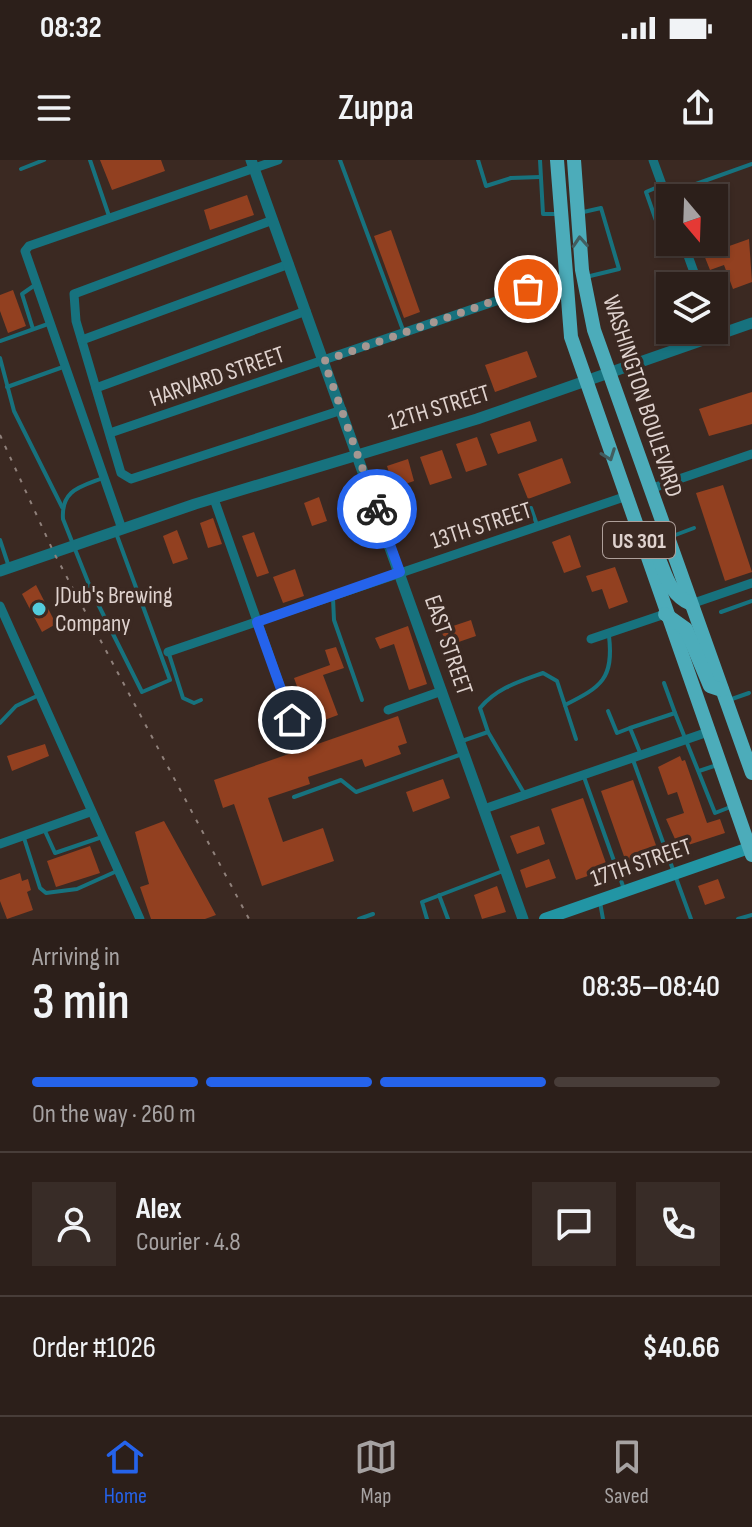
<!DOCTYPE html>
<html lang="en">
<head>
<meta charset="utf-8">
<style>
  :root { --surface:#2c1f1a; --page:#382c27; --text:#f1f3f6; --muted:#a6a2a2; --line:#483d39; --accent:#2563eb }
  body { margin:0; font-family:"Sofia Sans Condensed",sans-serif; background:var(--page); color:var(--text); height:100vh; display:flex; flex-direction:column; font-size:30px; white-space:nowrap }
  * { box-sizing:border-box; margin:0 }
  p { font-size:26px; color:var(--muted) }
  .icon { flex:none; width:44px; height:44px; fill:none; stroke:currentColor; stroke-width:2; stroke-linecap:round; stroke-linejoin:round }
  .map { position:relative; height:759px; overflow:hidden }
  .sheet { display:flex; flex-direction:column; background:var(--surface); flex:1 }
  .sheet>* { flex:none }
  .needle { width:52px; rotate:161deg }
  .controls { position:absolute; left:656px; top:24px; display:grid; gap:16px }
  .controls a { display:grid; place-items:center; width:72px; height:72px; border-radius:0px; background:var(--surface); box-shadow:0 2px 6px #0004,0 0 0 2px var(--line); font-size:40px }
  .pin { position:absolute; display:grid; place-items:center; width:68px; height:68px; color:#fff; margin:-34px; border:4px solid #fff; border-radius:50%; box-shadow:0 2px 8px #0007 }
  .courier { position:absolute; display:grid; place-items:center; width:80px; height:80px; margin:-40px; border:6px solid #2563eb; border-radius:50%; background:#fff; color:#222; box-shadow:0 2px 10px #0007 }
  .summary em { font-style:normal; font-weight:600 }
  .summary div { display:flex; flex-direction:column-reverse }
  .summary { display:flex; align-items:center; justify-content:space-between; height:136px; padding:0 32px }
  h1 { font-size:52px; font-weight:600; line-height:60px }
  .bar { display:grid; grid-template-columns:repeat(4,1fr); gap:12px 8px; align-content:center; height:96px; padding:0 32px }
  .bar i { height:10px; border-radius:6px; background:var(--line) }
  .bar .current { background:var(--accent) }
  .bar p { grid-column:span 4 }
  .line { display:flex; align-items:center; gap:20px; padding:0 32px; border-top:2px solid var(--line) }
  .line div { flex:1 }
  .round { display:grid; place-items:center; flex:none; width:84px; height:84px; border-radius:0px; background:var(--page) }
  .status { display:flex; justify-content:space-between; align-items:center; height:56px; padding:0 40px; background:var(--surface); direction:ltr }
  .status svg { height:22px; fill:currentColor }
  header { display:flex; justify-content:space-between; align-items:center; height:104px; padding:0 32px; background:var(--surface); font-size:36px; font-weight:600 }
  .dock { display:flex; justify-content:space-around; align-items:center; height:112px; border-top:2px solid var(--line); background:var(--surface); font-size:22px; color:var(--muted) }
  .dock a { display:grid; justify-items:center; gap:4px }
  .dock .current { color:var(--accent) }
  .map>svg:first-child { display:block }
</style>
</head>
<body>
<div class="status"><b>08:32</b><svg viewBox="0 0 49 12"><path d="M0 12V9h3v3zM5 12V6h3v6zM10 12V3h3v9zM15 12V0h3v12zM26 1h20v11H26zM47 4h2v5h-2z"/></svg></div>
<header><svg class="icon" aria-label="menu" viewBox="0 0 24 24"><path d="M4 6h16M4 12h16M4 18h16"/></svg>Zuppa<svg class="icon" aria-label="share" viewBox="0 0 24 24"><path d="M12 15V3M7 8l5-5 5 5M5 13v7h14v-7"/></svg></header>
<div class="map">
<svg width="752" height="759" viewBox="0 0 752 759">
  <rect width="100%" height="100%" fill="#3b2922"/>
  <g fill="#924020">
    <polygon points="100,0 161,0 165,11 112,30"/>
    <polygon points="247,35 254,55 210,70 204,50"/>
    <polygon points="391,70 420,152 404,158 374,76"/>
    <polygon points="749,79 752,122 733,129 724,105 710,110 704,95"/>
    <polygon points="13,130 26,166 8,173 0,151 0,135"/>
    <polygon points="527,191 537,217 495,232 485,205"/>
    <polygon points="752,232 752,264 709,276 699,249"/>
    <polygon points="530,261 537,281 498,294 490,274"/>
    <polygon points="477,277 487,305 466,312 456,284"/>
    <polygon points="442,290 452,318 430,325 420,297"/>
    <polygon points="562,298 571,323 528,339 518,314"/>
    <polygon points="408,299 414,321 394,328 387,306"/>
    <polygon points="723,325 752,412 725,421 696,333"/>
    <polygon points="319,337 327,361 312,366 304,343"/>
    <polygon points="213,358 222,384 208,388 200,363"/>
    <polygon points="177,370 188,399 173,404 163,376"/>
    <polygon points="254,372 269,413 257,417 242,376"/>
    <polygon points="570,375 581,407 564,413 552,382"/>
    <polygon points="615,407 628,442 609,449 602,429 592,432 586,416"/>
    <polygon points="295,409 304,436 283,443 273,417"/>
    <polygon points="36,425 56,464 42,472 22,434"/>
    <polygon points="471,460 476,476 447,486 441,470"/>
    <polygon points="408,466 427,524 409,530 394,484 380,489 375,478"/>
    <polygon points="336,487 344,508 323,515 338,555 311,565 294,518 330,505 325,490"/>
    <polygon points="398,556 407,583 398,586 401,594 365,607 362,599 308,617 310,624 268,638 283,682 323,668 334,701 262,726 234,644 223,648 214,620"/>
    <polygon points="45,584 49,596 12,611 7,596"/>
    <polygon points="680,596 682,601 685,600 707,663 720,659 725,673 679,688 666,659 684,653 677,632 668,635 658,607"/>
    <polygon points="443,619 450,638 413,652 406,632"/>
    <polygon points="633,620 658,691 626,702 601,631"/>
    <polygon points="583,638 608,709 576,720 551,649"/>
    <polygon points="164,661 216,755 205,759 151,759 140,727 149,724 135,672"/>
    <polygon points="539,666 545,684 517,694 510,676"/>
    <polygon points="90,686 100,713 56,727 47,701"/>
    <polygon points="549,699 556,718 526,728 520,710"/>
    <polygon points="20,713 22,721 28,719 31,730 27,732 33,750 7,759 0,741 0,720"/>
    <polygon points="718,719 725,738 705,745 698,726"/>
    <polygon points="497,726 506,752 482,759 474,735"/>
  </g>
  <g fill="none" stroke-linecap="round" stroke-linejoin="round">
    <g stroke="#17727e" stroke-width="4">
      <polyline points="90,0 109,56"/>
      <polyline points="340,0 403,170"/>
      <polyline points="478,0 486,26 511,18 540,17"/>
      <polyline points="540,0 543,54 558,54"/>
      <polyline points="21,9 44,0"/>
      <polyline points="660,26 646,32 666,89 681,84"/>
      <polyline points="668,34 752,4"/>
      <polyline points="579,53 601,48 619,109 586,117"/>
      <polyline points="33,169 22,134 35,125"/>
      <polyline points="0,181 48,164"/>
      <polyline points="0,198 14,251 62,347"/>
      <polyline points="7,227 63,207"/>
      <path d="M103,318C80,327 61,330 63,359L92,432L142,532L170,520L116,373"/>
      <polyline points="531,348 537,365"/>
      <polyline points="670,377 694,368"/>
      <polyline points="0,380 8,404"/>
      <polyline points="333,438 334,460 362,540"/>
      <polyline points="721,452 752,441"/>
      <polyline points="169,494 183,538 194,543 201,540"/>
      <polyline points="664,523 675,553"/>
      <polyline points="729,540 749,533"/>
      <path d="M565,545C601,527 614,519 609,476"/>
      <polyline points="608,551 617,573 630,568"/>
      <polyline points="0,563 16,546 39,535"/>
      <polyline points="488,572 524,633"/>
      <path d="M462,581L488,572L480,548C497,528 518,522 543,513L557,521L576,579"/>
      <polyline points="641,595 630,568 675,553 715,653 733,646"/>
      <polyline points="633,600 691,759"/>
      <polyline points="699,611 717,605"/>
      <polyline points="584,617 624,729"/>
      <polyline points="294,637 341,620 356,632 462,594"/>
      <polyline points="45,671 55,693 102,677"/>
      <polyline points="24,678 40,728 46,733 77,729 117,711"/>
      <polyline points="439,735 448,759"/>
      <polyline points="600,742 603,759"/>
      <polyline points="359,759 373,754"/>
      <polyline points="427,759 422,742 503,711"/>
      <polyline points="738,759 752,755"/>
    </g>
    <g stroke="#17727e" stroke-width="9">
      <polyline points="653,0 670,47"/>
      <polyline points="273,60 74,134 76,161 121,313 131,319 342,250"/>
      <polyline points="683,82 699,126"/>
      <polyline points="82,180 289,104"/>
      <polyline points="96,228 306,151"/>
      <polyline points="110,273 563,118"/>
      <polyline points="650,329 752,294"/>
      <polyline points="214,339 292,560"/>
      <polyline points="122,369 25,91 29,86 278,0"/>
      <polyline points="691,444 752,423"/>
      <polyline points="0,446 140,759"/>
      <polyline points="591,479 665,454"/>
      <polyline points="168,492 624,337"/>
      <polyline points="388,550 442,531"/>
      <polyline points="484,649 708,572"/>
      <polyline points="0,684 90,652"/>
    </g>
    <g stroke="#17727e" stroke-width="11">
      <polyline points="251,0 523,759"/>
      <polyline points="0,411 195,344 477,259 752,163"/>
    </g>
    <polyline stroke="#2295a4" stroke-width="12" points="545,759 752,687"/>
    <g stroke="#4cacba" stroke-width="14">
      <polyline points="557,0 571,177 752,695"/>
      <polyline points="574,0 582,110 594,170 752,613"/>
      <path d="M636,372C669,389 656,428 691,444"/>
      <polyline points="665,454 686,469 710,526 722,530"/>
    </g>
    <polyline stroke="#90817b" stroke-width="2" stroke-dasharray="4 8" stroke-linecap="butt" points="0,275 54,393 249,759"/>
  </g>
  <defs><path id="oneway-chevron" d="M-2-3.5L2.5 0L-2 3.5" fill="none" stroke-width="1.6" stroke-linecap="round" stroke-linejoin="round" transform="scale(2)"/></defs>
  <g stroke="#425d5f">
    <use href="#oneway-chevron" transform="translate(580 82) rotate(-94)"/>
    <use href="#oneway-chevron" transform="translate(609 295) rotate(70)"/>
  </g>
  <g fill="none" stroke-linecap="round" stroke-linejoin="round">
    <polyline stroke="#a69792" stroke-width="8" stroke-dasharray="0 14.4" points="377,349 324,201 528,129"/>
    <polyline stroke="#2563eb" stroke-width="10" points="292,560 257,462 400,412 377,349"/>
  </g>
  <circle fill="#53cbdc" stroke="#3b2922" stroke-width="3" cx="39" cy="449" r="8"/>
  <g text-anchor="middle" stroke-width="7" stroke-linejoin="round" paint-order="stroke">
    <rect fill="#3b2922" stroke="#ae9f9a" stroke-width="2" x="603" y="362" width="72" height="36" rx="6"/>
    <g font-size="22" font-weight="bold" fill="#dfd2ce">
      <text x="639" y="388">US 301</text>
    </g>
    <g font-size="24" fill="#dfd2ce" stroke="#3b2922">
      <text transform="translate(217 216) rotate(-19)" y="8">HARVARD STREET</text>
      <text transform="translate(643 236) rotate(72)" y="8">WASHINGTON BOULEVARD</text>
      <text transform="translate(439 247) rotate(-17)" y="8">12TH STREET</text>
      <text transform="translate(481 365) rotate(-18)" y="8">13TH STREET</text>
      <text transform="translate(449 485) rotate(71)" y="8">EAST STREET</text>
      <text transform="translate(641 702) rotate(-19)" y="8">17TH STREET</text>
    </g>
    <g font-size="24" fill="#dfd2ce" stroke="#3b2922" text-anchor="start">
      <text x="55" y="443">JDub's Brewing<tspan x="55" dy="28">Company</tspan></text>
    </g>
  </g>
</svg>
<div class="controls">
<a><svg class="needle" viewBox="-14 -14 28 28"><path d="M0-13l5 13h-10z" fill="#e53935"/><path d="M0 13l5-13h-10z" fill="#a6a2a2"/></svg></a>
<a><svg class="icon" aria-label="layers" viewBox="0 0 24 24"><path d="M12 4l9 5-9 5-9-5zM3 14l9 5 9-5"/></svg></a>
</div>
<div class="pin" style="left:528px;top:129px;background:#ea580c"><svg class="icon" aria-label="bag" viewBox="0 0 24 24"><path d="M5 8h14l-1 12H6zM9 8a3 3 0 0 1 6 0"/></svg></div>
<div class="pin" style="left:292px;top:560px;background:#1f2937"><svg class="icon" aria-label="home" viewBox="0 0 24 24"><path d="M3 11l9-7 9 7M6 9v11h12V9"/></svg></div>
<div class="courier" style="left:377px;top:349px"><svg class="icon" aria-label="bike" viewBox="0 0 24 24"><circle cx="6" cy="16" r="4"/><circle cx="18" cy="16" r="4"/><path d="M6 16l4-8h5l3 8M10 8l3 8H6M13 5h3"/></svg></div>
</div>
<section class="sheet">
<div class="summary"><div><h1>3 min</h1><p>Arriving in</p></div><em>08:35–08:40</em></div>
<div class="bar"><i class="current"></i><i class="current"></i><i class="current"></i><i></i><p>On the way · 260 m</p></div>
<div class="line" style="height:144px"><a class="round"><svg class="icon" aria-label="person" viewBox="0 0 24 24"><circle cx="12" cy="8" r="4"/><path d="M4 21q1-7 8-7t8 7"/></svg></a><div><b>Alex</b><p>Courier · 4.8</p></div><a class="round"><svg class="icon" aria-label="chat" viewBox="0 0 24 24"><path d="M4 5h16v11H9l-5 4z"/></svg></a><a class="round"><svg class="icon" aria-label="phone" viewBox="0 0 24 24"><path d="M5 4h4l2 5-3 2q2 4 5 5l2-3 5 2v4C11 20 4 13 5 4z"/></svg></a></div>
<div class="line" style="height:104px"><div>Order #1026</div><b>$40.66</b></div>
</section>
<nav class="dock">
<a class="current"><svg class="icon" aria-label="home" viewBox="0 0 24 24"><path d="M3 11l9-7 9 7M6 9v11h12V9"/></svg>Home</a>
<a><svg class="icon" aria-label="map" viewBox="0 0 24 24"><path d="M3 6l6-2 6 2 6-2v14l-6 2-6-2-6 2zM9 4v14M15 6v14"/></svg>Map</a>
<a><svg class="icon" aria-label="saved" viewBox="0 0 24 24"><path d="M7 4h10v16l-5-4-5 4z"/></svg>Saved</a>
</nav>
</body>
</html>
